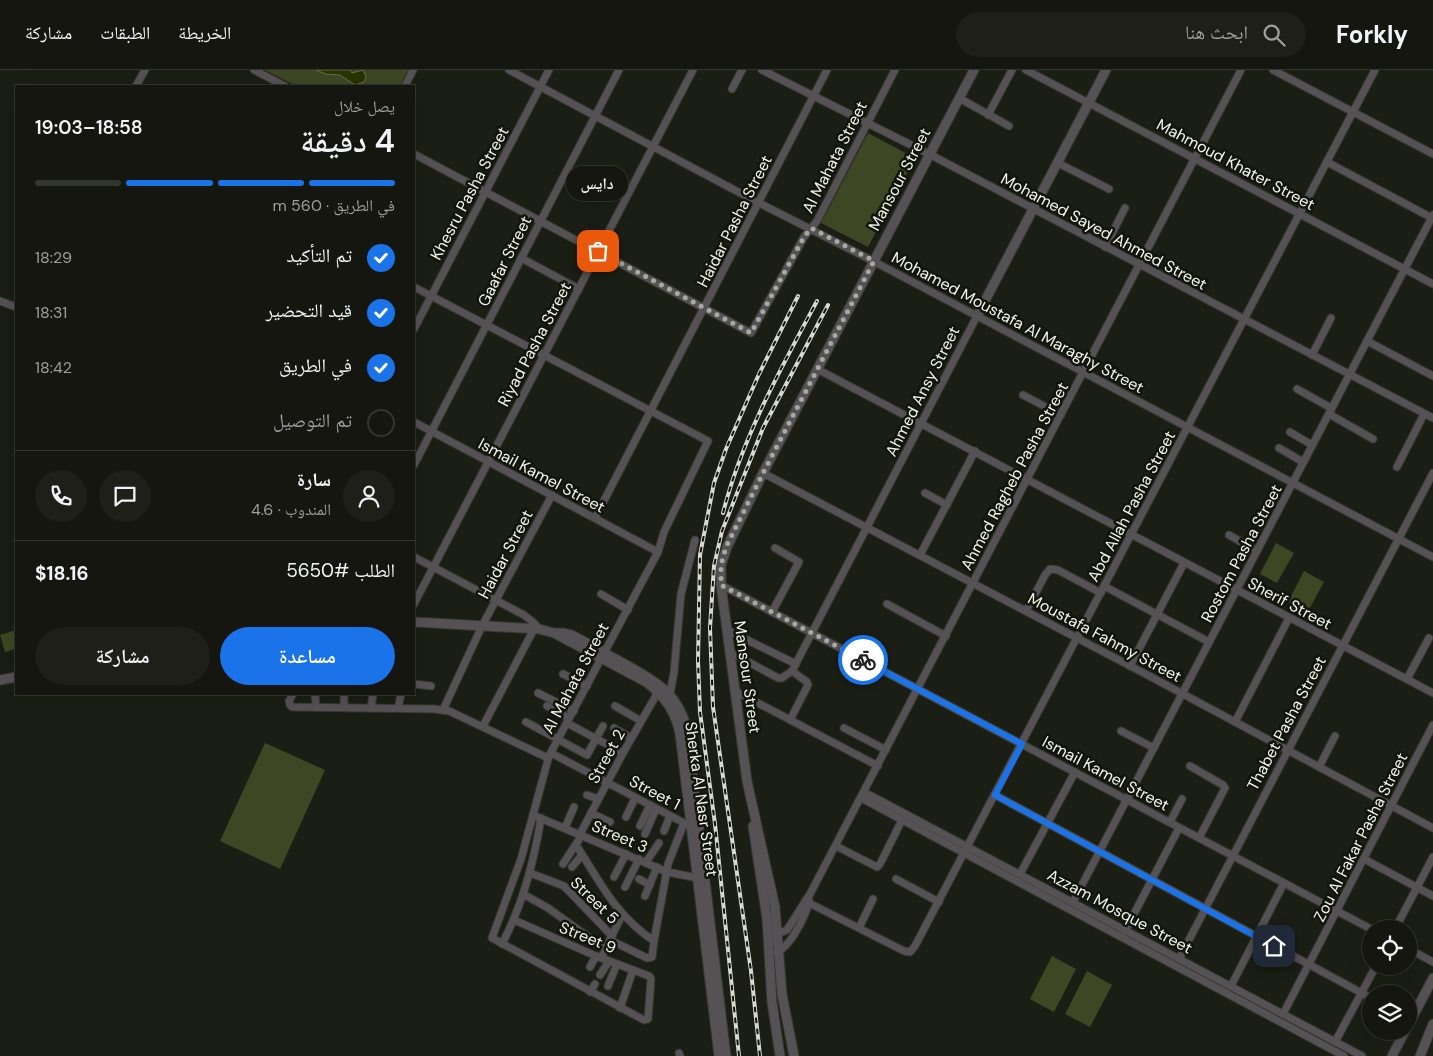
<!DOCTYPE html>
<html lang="ar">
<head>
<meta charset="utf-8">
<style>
  :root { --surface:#14160f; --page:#1d1f18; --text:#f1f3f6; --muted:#9d9f9e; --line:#33352f; --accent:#1a73e8 }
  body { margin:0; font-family:"DM Sans","Noto Naskh Arabic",sans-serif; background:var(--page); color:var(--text); direction:rtl; height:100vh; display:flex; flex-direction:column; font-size:19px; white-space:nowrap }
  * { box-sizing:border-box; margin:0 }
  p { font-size:16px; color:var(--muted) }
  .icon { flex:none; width:28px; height:28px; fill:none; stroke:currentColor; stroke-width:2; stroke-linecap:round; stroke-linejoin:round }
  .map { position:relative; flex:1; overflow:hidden; direction:ltr }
  .side { position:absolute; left:15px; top:15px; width:400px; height:610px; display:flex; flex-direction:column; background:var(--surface); border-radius:0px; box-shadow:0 5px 20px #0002,0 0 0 1px var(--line); direction:rtl }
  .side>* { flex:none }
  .fabs { position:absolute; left:1362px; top:850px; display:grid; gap:10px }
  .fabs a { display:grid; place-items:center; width:55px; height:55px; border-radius:50%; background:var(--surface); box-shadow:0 5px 20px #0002,0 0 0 1px var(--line); font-size:25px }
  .pin { position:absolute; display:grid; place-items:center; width:42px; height:42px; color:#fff; margin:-21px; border-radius:10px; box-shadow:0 2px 8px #0006 }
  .courier { position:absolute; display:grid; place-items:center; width:50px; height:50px; margin:-25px; border:4px solid #1a73e8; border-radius:50%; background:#fff; color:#222; box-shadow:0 1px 6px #0007 }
  .bubble { position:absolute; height:35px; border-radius:18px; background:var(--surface); box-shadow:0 5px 20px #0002,0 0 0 1px var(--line); font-size:16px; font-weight:600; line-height:35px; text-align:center; direction:rtl }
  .overview em { font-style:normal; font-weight:600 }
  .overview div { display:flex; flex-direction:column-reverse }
  .overview { display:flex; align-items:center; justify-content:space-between; height:85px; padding:0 20px }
  h1 { font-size:32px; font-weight:600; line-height:38px }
  .bar { display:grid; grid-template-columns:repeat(4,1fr); gap:8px 5px; align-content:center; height:60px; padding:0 20px }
  .bar i { height:6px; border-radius:4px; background:var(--line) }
  .bar .active { background:var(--accent) }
  .bar p { grid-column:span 4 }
  .line { display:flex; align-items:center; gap:12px; padding:0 20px; border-top:1px solid var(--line) }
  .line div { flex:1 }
  .round { display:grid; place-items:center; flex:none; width:52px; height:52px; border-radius:26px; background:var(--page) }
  ol { padding:0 20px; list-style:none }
  li { display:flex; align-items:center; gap:15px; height:55px }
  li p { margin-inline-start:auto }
  li .icon { padding:5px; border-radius:50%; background:var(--accent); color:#fff; stroke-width:4 }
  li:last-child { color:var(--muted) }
  li i { width:28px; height:28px; border:2px solid var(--line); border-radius:50% }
  .primary-button { display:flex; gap:10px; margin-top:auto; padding:10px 20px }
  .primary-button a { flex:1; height:58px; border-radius:30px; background:var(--accent); color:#fff; font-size:20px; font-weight:600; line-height:58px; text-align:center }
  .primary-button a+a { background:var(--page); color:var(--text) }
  header { display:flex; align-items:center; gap:30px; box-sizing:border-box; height:70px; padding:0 25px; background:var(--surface); border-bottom:1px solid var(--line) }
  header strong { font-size:24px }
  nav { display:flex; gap:28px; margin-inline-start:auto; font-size:18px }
  .search { width:350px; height:45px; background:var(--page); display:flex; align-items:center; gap:12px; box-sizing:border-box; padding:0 18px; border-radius:28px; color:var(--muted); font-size:19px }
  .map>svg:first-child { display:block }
</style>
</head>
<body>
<header>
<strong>Forkly</strong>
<div class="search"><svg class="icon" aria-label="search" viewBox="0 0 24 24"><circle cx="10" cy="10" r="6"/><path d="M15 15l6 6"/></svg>ابحث هنا</div>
<nav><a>الخريطة</a><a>الطبقات</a><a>مشاركة</a></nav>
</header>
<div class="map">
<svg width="1433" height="986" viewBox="0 0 1433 986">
  <rect width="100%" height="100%" fill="#1b1e14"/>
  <g fill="#3e4723">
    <polygon points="265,0 408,0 400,16 296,16"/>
    <polygon points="868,63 915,88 868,177 821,153"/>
    <polygon points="1276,473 1294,483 1277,513 1260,504"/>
    <polygon points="1304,501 1324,512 1307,543 1288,532"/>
    <polygon points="16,560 16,579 5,582 0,565"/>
    <polygon points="265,673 325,700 280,799 220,771"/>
    <polygon points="1052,886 1076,899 1054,942 1030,929"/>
    <polygon points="1087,901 1112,915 1090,957 1065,944"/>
  </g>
  <polygon fill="#293302" stroke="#656d48" points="316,0 350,0 352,3 363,0 366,7 364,12 355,15 340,5 326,4"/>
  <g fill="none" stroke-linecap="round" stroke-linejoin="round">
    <g stroke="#35382e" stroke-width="9">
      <g id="minor">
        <polyline points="254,0 285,16"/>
        <polyline points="509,0 759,133 873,191 1433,487"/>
        <polyline points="762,0 929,84 1433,348"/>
        <polyline points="1026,0 1433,214"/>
        <polyline points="1273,0 1433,84"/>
        <polyline points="136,16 145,0"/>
        <polyline points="405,16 413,0"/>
        <polyline points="732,19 742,0"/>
        <polyline points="959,28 1009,56"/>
        <polyline points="988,45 1012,0"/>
        <polyline points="414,84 751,263 804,167 817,151 895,0"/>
        <polyline points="1327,92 1432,148"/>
        <polyline points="1058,93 1109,119"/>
        <polyline points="1105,177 1125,138"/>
        <polyline points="521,188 579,219"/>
        <polyline points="414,217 708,371 664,462 658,482 549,686 521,789 492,868 644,950 648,949 651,909 649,906 596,886 514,850"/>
        <polyline points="0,231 16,237"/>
        <polyline points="414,259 549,0"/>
        <polyline points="1367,271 1433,306"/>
        <polyline points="1312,285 1331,248"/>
        <polyline points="817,299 1433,623"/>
        <polyline points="1297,319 1331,338"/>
        <polyline points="1023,325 1061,345"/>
        <polyline points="1329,344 1373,369"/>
        <polyline points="414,352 658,482"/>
        <polyline points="1290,362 1312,375"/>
        <polyline points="1279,378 1303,392"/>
        <polyline points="414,395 619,0"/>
        <polyline points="1397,397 1424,344"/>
        <polyline points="763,403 1155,609 1433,758"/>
        <polyline points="925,423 947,435"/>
        <polyline points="595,448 827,0"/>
        <polyline points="1229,465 1257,481"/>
        <polyline points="920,485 975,381"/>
        <polyline points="414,487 524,545 534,553 539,559"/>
        <polyline points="721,515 1371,859"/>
        <polyline points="1104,516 1209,572"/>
        <polyline points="601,524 628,540"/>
        <polyline points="414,534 693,0"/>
        <polyline points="887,534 946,566"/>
        <polyline points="1026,541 1045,505 1050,499 1058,500 1101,523"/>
        <polyline points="772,542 799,492 775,478"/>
        <polyline points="727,560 796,594"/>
        <polyline points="730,582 778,608 782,608 792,601"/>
        <polyline points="1130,596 1184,493"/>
        <polyline points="563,604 587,616"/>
        <polyline points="1407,609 1429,568"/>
        <polyline points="414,614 431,616"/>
        <polyline points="735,621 878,696"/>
        <polyline points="538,623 574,641"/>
        <polyline points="293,624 289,631 290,635 292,637 434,639 449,641 548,688"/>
        <polyline points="315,624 316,637"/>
        <polyline points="344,624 344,637"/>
        <polyline points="670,624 674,602 681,524 695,470"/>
        <polyline points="547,636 569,648"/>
        <polyline points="615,636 641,651"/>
        <polyline points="371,638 373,624"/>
        <polyline points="398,638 401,624"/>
        <polyline points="443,640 482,556 552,425"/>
        <polyline points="790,650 808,615 807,612 792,601 977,246"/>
        <polyline points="526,652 587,685 603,656"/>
        <polyline points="1235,652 1289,548"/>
        <polyline points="567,653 623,683"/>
        <polyline points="483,656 534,559"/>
        <polyline points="614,658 631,668"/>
        <polyline points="844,658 886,680"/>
        <polyline points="1121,661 1154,678"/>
        <polyline points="551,683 688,755"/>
        <polyline points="1190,696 1223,715 1225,718 1199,768"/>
        <polyline points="1319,697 1335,666"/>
        <polyline points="864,722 1362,986"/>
        <polyline points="587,725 598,729"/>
        <polyline points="995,725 1371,928"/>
        <polyline points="861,728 1344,986"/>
        <polyline points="591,743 610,752"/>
        <polyline points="533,745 667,802 698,808"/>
        <polyline points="626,747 635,728"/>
        <polyline points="1170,752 1182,729"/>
        <polyline points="640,756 650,735"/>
        <polyline points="565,758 574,737"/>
        <polyline points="664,761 670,746"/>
        <polyline points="580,764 623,683 658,622"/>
        <polyline points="645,764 656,739"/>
        <path d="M576,775C601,813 615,845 654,871"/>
        <polyline points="836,776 877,797 880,794 902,750"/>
        <polyline points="1364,789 1433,826"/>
        <polyline points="646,792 659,773"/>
        <polyline points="563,794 582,765"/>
        <polyline points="572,797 582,785"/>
        <polyline points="530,803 564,816 612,866"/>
        <polyline points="1020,804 1075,702"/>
        <polyline points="614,807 626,784"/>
        <polyline points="639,809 650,815"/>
        <polyline points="896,809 939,832"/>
        <polyline points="625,817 639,789"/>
        <polyline points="523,824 548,838 605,879"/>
        <polyline points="645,826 657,797"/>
        <polyline points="805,831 904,881 910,882 915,876 1375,0"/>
        <polyline points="1073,832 1433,145"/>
        <polyline points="859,858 873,829"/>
        <polyline points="1395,859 1433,787"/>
        <polyline points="1125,861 1179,758"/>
        <polyline points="774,865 787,860 810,824 1241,0"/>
        <polyline points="610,870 647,888 652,887 654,871 668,794 684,753"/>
        <path d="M502,874C523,834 534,792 541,748"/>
        <polyline points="1409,879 1433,892"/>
        <path d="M776,882C790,878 807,844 809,830"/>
        <polyline points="601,888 622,845"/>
        <polyline points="1179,889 1433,403"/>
        <polyline points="590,897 596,886"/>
        <polyline points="600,905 609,891"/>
        <polyline points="608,916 617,894"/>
        <polyline points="1231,916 1284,813"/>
        <polyline points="590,922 595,914"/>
        <polyline points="620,938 633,900"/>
        <polyline points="1283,944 1433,655"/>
        <polyline points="1335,972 1376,896"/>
        <polyline points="679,983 680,986"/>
      </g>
    </g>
    <g stroke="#35382e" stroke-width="11">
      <g id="tertiary">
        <polyline points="977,246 1106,0"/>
        <path d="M414,552L539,559L554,563L646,612C665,626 676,642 680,664L719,986"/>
        <path d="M556,563H564L572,565C589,574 606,584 623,593C655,611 678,622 687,660L726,986"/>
        <polyline points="0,610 16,607"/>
        <polyline points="753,756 767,849 772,932 780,986"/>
        <polyline points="1409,954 1433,908"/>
        <polyline points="794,986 782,924 775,837 747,711 721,515 721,495 727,477 763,403 974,0"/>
        <polyline points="1392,986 1405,961"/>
        <polyline points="1420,986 1433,954"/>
      </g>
    </g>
    <use href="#minor" stroke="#565154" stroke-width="7"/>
    <use href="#tertiary" stroke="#565154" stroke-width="9"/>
    <g stroke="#d7d9d2" stroke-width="4">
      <g id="rail">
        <path d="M723,443C742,368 781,298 817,231"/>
        <polyline points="739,986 715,754 700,642 698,591 700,485 714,413 726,379 759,304 798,226"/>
        <polyline points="760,986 751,901 713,637 710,558 714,496 722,461 763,358 828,235"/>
      </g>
    </g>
    <use href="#rail" stroke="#12150b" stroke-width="2" stroke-dasharray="5.5" stroke-linecap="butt"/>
  </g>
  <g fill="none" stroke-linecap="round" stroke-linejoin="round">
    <polyline stroke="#a7a9a1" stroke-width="5" stroke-dasharray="0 9" points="598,181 751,263 804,167 811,158 874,191 763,403 726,477 721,495 721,515 863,590"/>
    <polyline stroke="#1a73e8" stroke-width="6" points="863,590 1022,674 995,725 1274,876"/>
  </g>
  <g text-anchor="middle" stroke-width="5" stroke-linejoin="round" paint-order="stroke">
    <g font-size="16" fill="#f2f4ed" stroke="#12150b">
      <text transform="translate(834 87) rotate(-63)" y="6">Al Mahata Street</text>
      <text transform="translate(1236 94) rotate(28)" y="6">Mahmoud Khater Street</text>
      <text transform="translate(899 109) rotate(-62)" y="6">Mansour Street</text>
      <text transform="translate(469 123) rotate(-62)" y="6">Khesru Pasha Street</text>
      <text transform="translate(734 151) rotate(-63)" y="6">Haidar Pasha Street</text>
      <text transform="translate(1104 161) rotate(28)" y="6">Mohamed Sayed Ahmed Street</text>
      <text transform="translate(504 191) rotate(-63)" y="6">Gaafar Street</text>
      <text transform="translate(1018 252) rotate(28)" y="6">Mohamed Moustafa Al Maraghy Street</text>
      <text transform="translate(534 274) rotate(-62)" y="6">Riyad Pasha Street</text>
      <text transform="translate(922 321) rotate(-63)" y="6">Ahmed Ansy Street</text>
      <text transform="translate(542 405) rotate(28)" y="6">Ismail Kamel Street</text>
      <text transform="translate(1014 406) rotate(-62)" y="6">Ahmed Ragheb Pasha Street</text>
      <text transform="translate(1131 436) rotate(-62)" y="6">Abd Allah Pasha Street</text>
      <text transform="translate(1241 483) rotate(-62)" y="6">Rostom Pasha Street</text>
      <text transform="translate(505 484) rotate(-62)" y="6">Haidar Street</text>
      <text transform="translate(1290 533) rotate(28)" y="6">Sherif Street</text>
      <text transform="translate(1105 567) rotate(28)" y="6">Moustafa Fahmy Street</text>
      <text transform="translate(748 607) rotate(82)" y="6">Mansour Street</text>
      <text transform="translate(575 608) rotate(-62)" y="6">Al Mahata Street</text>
      <text transform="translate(1286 653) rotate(-62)" y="6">Thabet Pasha Street</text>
      <text transform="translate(606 686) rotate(-61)" y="6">Street 2</text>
      <text transform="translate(1106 703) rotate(28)" y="6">Ismail Kamel Street</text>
      <text transform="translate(655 722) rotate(28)" y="6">Street 1</text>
      <text transform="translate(702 729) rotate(82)" y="6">Sherka Al Nasr Street</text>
      <text transform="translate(620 766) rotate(23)" y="6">Street 3</text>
      <text transform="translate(1360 767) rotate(-63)" y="6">Zou Al Fakar Pasha Street</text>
      <text transform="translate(595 830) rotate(44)" y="6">Street 5</text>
      <text transform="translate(1120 841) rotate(28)" y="6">Azzam Mosque Street</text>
      <text transform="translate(588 867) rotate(22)" y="6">Street 9</text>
    </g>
  </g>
</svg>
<div class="fabs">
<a><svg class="icon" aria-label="locate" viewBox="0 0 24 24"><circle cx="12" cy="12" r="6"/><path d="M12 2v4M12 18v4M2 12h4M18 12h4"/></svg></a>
<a><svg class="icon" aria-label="layers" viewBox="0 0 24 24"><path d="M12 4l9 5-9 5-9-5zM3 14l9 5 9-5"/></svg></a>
</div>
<div class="pin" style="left:598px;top:181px;background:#ea580c"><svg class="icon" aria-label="bag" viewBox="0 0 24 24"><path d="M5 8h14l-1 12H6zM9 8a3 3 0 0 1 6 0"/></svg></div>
<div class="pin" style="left:1274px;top:876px;background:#1f2937"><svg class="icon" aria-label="home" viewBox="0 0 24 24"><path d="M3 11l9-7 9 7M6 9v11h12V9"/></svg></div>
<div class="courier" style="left:863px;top:590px"><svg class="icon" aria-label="bike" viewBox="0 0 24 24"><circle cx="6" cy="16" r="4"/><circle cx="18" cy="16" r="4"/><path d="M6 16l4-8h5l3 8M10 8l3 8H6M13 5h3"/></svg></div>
<div class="bubble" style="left:566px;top:96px;width:62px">دايس</div>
<section class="side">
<div class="overview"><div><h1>4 دقيقة</h1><p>يصل خلال</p></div><em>18:58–19:03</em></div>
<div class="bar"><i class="active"></i><i class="active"></i><i class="active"></i><i></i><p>في الطريق · 560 m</p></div>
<ol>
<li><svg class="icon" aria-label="check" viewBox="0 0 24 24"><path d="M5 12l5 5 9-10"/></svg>تم التأكيد<p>18:29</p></li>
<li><svg class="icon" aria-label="check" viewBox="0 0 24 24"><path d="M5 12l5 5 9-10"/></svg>قيد التحضير<p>18:31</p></li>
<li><svg class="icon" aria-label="check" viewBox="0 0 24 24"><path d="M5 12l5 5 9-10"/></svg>في الطريق<p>18:42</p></li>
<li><i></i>تم التوصيل</li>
</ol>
<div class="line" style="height:90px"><a class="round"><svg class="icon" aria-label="person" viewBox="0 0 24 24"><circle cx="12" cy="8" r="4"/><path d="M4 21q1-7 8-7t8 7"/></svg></a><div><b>سارة</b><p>المندوب · 4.6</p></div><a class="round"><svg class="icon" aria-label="chat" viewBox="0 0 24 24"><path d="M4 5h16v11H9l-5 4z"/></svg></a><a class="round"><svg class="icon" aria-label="phone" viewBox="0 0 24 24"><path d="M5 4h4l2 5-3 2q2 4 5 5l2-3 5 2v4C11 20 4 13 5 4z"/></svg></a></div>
<div class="line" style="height:65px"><div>الطلب #5650</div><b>$18.16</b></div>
<div class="primary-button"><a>مساعدة</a><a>مشاركة</a></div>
</section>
</div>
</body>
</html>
